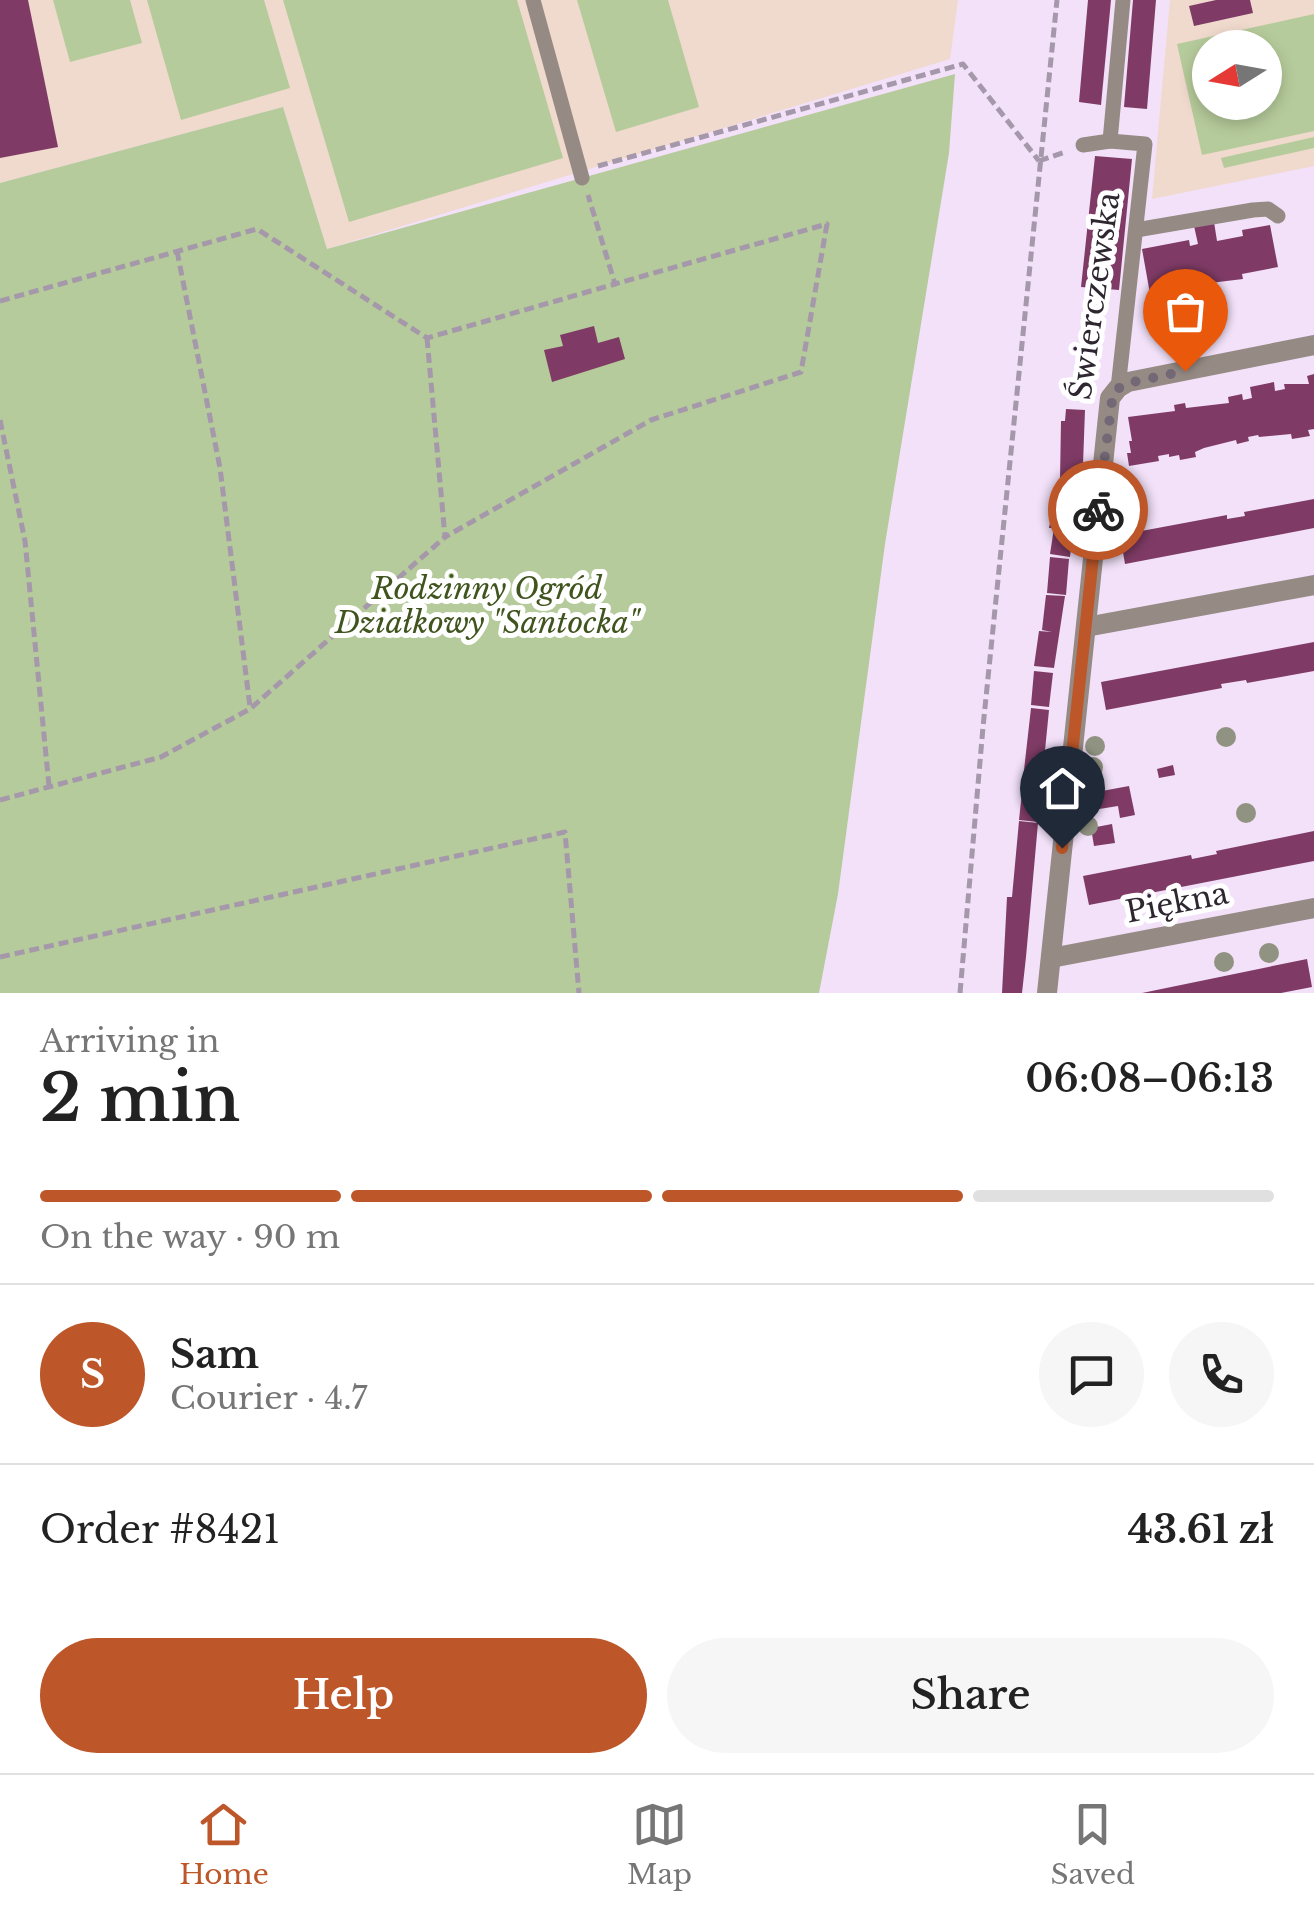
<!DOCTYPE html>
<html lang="en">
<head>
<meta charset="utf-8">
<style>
  :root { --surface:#fff; --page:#f6f6f6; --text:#222; --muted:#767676; --line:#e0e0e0; --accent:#bd5729 }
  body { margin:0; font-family:"Libre Baskerville",serif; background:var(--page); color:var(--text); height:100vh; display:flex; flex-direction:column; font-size:38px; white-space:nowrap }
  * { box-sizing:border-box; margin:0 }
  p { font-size:32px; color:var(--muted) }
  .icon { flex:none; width:55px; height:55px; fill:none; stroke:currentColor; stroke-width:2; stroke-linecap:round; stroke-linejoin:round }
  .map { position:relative; height:993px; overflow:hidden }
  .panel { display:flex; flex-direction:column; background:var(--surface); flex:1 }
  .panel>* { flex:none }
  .needle { width:65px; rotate:259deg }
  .buttons { position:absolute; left:1192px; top:30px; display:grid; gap:20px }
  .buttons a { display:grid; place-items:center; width:90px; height:90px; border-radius:50%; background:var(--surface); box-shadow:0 5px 15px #0003; font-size:50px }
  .pin { position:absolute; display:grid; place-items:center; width:85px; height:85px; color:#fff; margin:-102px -42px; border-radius:50% 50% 50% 0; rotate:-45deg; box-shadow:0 0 10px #0007 }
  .pin .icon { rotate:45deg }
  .courier { position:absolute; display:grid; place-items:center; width:100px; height:100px; margin:-50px; border:8px solid #bd5729; border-radius:50%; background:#fff; color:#222; box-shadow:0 2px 12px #0007 }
  .overview em { font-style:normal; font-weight:600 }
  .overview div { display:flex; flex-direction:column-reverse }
  .overview { display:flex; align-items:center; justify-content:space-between; height:170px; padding:0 40px }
  h1 { font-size:65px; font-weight:600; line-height:75px }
  .bar { display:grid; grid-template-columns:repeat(4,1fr); gap:15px 10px; align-content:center; height:120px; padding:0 40px }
  .bar i { height:12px; border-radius:8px; background:var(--line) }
  .bar .selected { background:var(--accent) }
  .bar p { grid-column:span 4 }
  .line { display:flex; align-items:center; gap:25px; padding:0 40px; border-top:2px solid var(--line) }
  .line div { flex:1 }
  .round { display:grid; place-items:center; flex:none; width:105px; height:105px; border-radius:52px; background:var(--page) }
  .button { display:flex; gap:20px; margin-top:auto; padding:20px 40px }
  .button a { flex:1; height:115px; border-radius:60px; background:var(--accent); color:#fff; font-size:40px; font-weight:600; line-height:115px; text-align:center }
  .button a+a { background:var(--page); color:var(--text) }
  .tabs { display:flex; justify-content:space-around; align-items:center; height:140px; border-top:2px solid var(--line); background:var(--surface); font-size:28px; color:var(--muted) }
  .tabs a { display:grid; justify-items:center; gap:5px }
  .tabs .selected { color:var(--accent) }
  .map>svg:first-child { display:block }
</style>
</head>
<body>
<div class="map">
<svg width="1314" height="993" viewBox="0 0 1314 993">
  <rect width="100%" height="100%" fill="#f2e1f9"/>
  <g fill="#f0d9cd" fill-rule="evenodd">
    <polygon points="0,0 958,0 950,59 327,249 283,107 0,183"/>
    <path d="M1170,0H1314V166L1152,199ZM1210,48H1265V102H1210Z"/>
  </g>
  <g fill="#b6cb9b" fill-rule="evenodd">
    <polygon points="53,0 130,0 142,43 70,62"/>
    <polygon points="147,0 264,0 290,88 181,120"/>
    <polygon points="283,0 517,0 563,158 349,222"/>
    <polygon points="577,0 668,0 699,107 616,132"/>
    <path d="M1314,14V131L1202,155L1177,44ZM1210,48H1265V102H1210Z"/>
    <polygon points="955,74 949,153 885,544 838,894 819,993 0,993 0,183 283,107 327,249"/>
    <polygon points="1314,137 1314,148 1224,168 1221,158"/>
  </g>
  <g fill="#7f3b66">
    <polygon points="0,0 28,0 58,147 0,158"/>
    <polygon points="1088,0 1111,0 1101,105 1079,102"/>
    <polygon points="1133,0 1156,0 1147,109 1124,107"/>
    <polygon points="1216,0 1250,0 1253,13 1194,26 1189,6"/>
    <polygon points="1095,156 1132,159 1119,290 1081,287"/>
    <polygon points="1214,222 1217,241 1243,236 1242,230 1270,225 1278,267 1242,274 1243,279 1169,288 1172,301 1152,305 1142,249 1189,240 1190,246 1198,244 1194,226"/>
    <polygon points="594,326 598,343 619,337 625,359 552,382 544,350 563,346 560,335"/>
    <polygon points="1314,374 1314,429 1308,430 1310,436 1292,439 1291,434 1259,437 1258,435 1248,437 1249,441 1237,444 1236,440 1204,448 1195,452 1196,457 1180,460 1179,455 1169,457 1169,454 1158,456 1159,461 1129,466 1127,453 1131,453 1129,441 1132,441 1128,417 1175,411 1174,405 1185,403 1186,408 1229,403 1228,397 1242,394 1243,400 1252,398 1250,387 1274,382 1275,391 1285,389 1284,384 1309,384 1307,376"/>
    <polygon points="1066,409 1085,410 1082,492 1062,490 1062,480 1060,480 1061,421 1065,421"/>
    <polygon points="1056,494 1078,496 1070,557 1050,554 1054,528 1049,528"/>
    <polygon points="1314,499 1314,528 1125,564 1120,535 1227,515 1227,519 1245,516 1244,512"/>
    <polygon points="1050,557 1069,559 1066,595 1047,593"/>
    <polygon points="1046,595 1065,596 1054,668 1034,666 1039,631 1052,632 1042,630"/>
    <polygon points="1314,642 1314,671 1247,683 1246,680 1221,684 1222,688 1106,710 1101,682"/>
    <polygon points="1034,671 1053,673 1049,707 1031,705"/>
    <polygon points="1031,708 1049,710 1042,781 1023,779"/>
    <polygon points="1173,765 1175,775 1159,778 1157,769"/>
    <polygon points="1023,783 1042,784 1038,822 1019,820"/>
    <polygon points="1129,786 1135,815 1120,818 1118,806 1093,810 1091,793"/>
    <polygon points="1019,821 1038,823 1026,957 1022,993 1002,993 1007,897 1012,897"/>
    <polygon points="1112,824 1115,843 1094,846 1091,828"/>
    <polygon points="1314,831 1314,861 1089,905 1083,876 1191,855 1192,859 1217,854 1216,851"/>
    <polygon points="1307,959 1312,987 1281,993 1142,993"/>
  </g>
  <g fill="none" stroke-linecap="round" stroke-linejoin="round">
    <g stroke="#a598aa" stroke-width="5" stroke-dasharray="10 5" stroke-linecap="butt">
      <polyline points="1039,161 1065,152"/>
      <polyline points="598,166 963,64 1039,161"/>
      <polyline points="177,251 220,468 250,707"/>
      <polyline points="0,301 257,229 427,338 615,284 588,195"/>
      <polyline points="427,338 445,537 651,420 801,372 827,224 615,284"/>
      <polyline points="0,420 25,541 49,786"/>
      <polyline points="0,800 161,757 250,709 445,537"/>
      <polyline points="0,957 565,832 579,993"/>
      <polyline points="960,993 983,727 1057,0"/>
    </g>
    <g stroke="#968a84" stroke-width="15">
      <polyline points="533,0 582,178"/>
      <polyline points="1083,145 1110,141"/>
      <polyline points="1136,230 1253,210 1268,209 1278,216"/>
      <polyline points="1118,388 1145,144 1110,141 1123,0"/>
    </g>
    <g stroke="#968a84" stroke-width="20">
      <polyline points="1086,627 1314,585"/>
      <polyline points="1051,958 1314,908"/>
      <polyline points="1047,993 1110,398 1118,388 1128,382 1314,345"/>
    </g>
  </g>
  <g fill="#909381">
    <circle cx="1125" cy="517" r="10"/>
    <circle cx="1226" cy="737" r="10"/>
    <circle cx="1095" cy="746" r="10"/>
    <circle cx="1093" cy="767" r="10"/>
    <circle cx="1246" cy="813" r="10"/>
    <circle cx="1088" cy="826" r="10"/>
    <circle cx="1269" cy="953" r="10"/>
    <circle cx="1224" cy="962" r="10"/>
  </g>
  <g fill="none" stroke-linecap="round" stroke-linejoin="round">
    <polyline stroke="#736876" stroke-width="10" stroke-dasharray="0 18" points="1098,510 1113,393 1124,384 1185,371"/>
    <polyline stroke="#bd5729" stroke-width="12" points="1062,848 1098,510"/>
  </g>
  <g text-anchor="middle" stroke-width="10" stroke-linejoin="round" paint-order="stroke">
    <g font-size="30" fill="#2e2730" stroke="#fff">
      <text transform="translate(1095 296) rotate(-82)" y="10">Świerczewska</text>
      <text transform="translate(1177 903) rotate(-11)" y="10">Piękna</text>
    </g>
    <g font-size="30" font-style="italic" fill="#40541e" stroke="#fff">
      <text x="487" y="599">Rodzinny Ogród<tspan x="487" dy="34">Działkowy "Santocka"</tspan></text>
    </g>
  </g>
</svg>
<div class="buttons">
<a><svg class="needle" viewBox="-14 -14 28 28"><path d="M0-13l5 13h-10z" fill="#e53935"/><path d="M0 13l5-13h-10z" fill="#767676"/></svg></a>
</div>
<div class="pin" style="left:1185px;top:371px;background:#ea580c"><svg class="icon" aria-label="bag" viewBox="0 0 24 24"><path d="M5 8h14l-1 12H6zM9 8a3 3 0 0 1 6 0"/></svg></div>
<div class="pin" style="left:1062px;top:848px;background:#1f2937"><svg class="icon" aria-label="home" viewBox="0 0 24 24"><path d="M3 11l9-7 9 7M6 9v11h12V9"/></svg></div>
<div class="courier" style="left:1098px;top:510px"><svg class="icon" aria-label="bike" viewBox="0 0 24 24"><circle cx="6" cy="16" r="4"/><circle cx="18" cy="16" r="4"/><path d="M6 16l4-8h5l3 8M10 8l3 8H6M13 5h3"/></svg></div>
</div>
<section class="panel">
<div class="overview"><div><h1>2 min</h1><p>Arriving in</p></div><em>06:08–06:13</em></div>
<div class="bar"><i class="selected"></i><i class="selected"></i><i class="selected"></i><i></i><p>On the way · 90 m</p></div>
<div class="line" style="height:180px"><b class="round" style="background:var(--accent);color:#fff">S</b><div><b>Sam</b><p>Courier · 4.7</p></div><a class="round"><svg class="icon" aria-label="chat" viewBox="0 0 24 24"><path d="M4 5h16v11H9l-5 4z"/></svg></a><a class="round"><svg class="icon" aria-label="phone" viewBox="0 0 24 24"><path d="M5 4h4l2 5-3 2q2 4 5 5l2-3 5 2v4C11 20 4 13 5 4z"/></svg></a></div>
<div class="line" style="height:130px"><div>Order #8421</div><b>43.61 zł</b></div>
<div class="button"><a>Help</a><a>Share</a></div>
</section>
<nav class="tabs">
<a class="selected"><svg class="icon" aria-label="home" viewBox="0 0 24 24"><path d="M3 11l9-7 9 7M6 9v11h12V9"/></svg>Home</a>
<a><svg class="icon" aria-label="map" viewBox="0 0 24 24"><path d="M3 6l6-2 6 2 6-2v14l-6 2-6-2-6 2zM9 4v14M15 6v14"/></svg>Map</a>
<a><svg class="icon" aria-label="saved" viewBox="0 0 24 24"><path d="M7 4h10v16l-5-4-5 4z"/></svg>Saved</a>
</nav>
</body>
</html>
